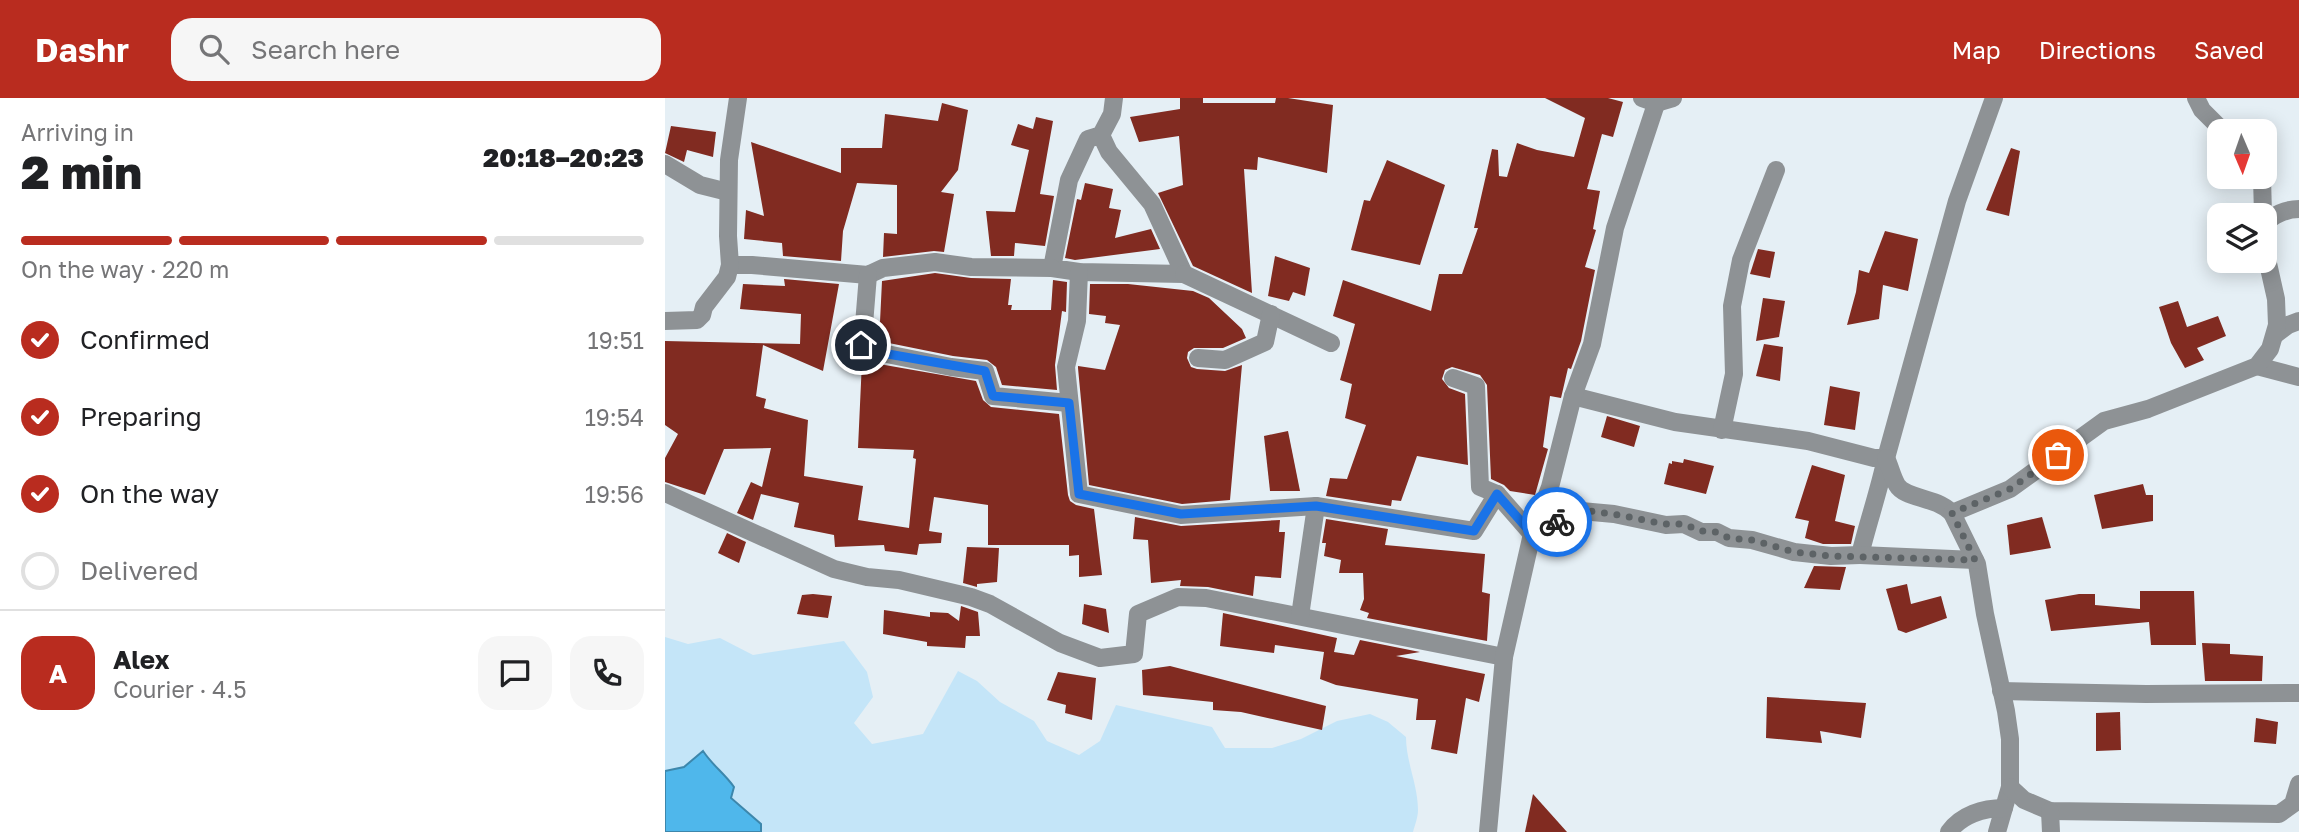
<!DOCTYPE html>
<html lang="en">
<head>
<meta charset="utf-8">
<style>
  :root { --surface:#fff; --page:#f6f6f6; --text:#202124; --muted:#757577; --line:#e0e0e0; --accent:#b92c1f }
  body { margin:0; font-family:"Golos Text",sans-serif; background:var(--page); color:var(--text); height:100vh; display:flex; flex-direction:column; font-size:26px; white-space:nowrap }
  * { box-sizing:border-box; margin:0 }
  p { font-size:23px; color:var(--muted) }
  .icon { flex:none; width:38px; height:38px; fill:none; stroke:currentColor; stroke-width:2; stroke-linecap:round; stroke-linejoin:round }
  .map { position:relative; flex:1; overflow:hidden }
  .sheet { display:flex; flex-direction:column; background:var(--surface); width:665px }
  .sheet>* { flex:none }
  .needle { width:46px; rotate:178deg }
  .buttons { position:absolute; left:1542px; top:21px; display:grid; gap:14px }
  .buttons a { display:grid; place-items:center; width:70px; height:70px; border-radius:14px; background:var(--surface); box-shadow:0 4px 18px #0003; font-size:35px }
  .pin { position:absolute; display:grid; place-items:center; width:60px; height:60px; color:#fff; margin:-30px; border:4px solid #fff; border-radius:50%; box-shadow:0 2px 7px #0007 }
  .courier { position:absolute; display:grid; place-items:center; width:70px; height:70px; margin:-35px; border:5px solid #1a73e8; border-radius:50%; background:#fff; color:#222; box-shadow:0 2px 9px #0007 }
  .head em { font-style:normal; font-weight:800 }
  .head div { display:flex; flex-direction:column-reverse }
  .head { display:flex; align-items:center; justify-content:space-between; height:119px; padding:0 21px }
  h1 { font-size:46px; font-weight:800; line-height:52px }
  .bar { display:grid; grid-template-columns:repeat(4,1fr); gap:10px 7px; align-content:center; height:84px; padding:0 21px }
  .bar i { height:9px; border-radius:5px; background:var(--line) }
  .bar .active { background:var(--accent) }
  .bar p { grid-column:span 4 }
  .line { display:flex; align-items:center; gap:18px; padding:0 21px; border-top:2px solid var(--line) }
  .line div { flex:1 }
  .round { display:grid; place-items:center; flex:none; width:74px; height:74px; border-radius:21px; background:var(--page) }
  ol { padding:0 21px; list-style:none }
  li { display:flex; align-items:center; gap:21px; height:77px }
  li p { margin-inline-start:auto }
  li .icon { padding:7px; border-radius:50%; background:var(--accent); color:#fff; stroke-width:4 }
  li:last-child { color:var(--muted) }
  li i { width:38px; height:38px; border:4px solid var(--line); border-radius:50% }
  header { display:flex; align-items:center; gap:42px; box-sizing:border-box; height:98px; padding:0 35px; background:var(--accent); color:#fff }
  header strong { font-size:33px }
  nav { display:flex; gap:38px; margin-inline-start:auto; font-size:24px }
  .search { width:490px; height:63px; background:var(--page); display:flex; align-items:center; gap:18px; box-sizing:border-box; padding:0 24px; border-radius:21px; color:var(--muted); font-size:26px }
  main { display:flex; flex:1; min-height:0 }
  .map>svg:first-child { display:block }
</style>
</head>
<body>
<header>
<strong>Dashr</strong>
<div class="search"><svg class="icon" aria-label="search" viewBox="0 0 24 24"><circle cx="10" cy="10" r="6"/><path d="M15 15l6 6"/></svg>Search here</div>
<nav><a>Map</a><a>Directions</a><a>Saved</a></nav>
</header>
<main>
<section class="sheet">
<div class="head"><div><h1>2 min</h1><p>Arriving in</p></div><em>20:18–20:23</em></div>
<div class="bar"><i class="active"></i><i class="active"></i><i class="active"></i><i></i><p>On the way · 220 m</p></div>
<ol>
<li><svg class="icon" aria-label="check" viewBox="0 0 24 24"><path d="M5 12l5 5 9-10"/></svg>Confirmed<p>19:51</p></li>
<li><svg class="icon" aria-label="check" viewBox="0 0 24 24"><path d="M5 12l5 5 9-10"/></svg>Preparing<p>19:54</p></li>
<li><svg class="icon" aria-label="check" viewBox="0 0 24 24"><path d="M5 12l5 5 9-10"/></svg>On the way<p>19:56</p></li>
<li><i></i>Delivered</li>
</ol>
<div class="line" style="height:126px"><b class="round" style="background:var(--accent);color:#fff">A</b><div><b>Alex</b><p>Courier · 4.5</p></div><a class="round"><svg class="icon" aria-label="chat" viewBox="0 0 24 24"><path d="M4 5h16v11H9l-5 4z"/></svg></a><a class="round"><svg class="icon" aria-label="phone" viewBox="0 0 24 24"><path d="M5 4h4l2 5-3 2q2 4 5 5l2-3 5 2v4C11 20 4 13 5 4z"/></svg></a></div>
</section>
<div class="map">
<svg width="1634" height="734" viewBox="0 0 1634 734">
  <rect width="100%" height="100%" fill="#e5eff5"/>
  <path fill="#c4e5f8" d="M0,539L23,546L55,540L88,557L179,543L202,574L208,599L189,625L207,646L258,636L293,573L312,583L335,604L369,623L382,643L414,657L435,643L451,607L547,629L560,650H607L636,641L672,623L705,616L723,624L741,639C741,664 753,687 753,712C753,719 750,727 748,734H0Z"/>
  <path fill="#4fb7eb" stroke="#3d87ac" stroke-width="2" d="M38,653C48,668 59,675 69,689L66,700L96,726V734H0V673L19,669Z"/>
  <g fill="#812b21">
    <polygon points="515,0 538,0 538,5 610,5 611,0 623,0 668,7 662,75 593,59 592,72 579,71 587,195 528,168 493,95 518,87 514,38 474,44 465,19 515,11"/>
    <polygon points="880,0 943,0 958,4 948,39 937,36 922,91 935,93 928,131 931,132 920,169 930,172 916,243 906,271 903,270 896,300 885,298 878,349 883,351 870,397 845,393 839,387 826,381 822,287 815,277 787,269 780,272 777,281 784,290 800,296 803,367 752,358 736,403 727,402 726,408 661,398 665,380 682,381 701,327 680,320 687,286 675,282 690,226 668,218 678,182 766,213 774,176 797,176 813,130 809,130 827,51 833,52 834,78 842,79 852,45 872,52 909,59 920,20"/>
    <polygon points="277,5 303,12 293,72 276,94 289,96 279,154 269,153 218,159 219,135 232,136 232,87 192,85 178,133 176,163 118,158 117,145 79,141 81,112 99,118 86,44 176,75 176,50 217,50 220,16 273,23"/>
    <polygon points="371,19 388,23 375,96 389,98 380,148 350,145 349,158 326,158 321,113 350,114 364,52 346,47 353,26 368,31"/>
    <polygon points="6,28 51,34 48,59 22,52 19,64 0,55"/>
    <polygon points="1346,50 1355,53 1344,118 1321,112"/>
    <polygon points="722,62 780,87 755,167 686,152 699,102 705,103"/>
    <polygon points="420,85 448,91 444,110 456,112 450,140 486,131 495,151 410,162 400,160 412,101 416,102"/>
    <polygon points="1220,133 1253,141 1243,193 1218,187 1214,221 1182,227 1191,194 1194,172 1204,175"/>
    <polygon points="1093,151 1110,154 1105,180 1085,176"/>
    <polygon points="610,158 645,170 640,198 628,194 624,203 603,198"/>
    <polygon points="270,175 306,180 346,181 343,207 347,207 346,212 388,212 386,212 388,182 402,184 401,214 397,213 390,267 392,292 337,287 331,269 322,262 288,258 209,242 211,223 215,224 217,183"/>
    <polygon points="119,181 174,186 158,273 98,247 91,298 101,301 99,310 143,322 139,378 198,388 193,422 244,430 251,361 248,360 249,352 193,350 197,263 311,283 318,302 326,309 394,316 403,397 405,403 411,407 429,411 437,477 414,479 414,457 404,458 404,447 323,447 323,407 269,399 264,433 277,435 276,445 254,446 252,457 220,453 219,447 170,449 169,437 129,429 134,405 96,396 88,422 72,415 86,384 97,389 106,350 59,351 40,397 0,384 0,360 13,336 0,327 0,243 135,246 136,216 75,211 78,186 120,188"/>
    <polygon points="425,186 463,186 528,193 544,200 577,231 581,240 558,250 529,250 523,254 522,260 526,269 532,271 560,273 577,267 565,402 517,406 424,387 413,270 413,268 440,272 455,227 440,225 441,218 424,216"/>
    <polygon points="1098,200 1120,203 1114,239 1091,243"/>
    <polygon points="1513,203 1522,229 1553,218 1561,238 1532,250 1539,262 1520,270 1506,245 1494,209"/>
    <polygon points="1099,246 1118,249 1115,283 1091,278"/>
    <polygon points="1165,288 1195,294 1190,332 1159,327"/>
    <polygon points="942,318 975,328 969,349 936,339"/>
    <polygon points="623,333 635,393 605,393 599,338"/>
    <polygon points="1019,361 1049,368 1041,396 999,386 1004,365 1007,366 1007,363 1018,365"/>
    <polygon points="1147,367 1180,377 1170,423 1190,428 1186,446 1158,446 1140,440 1144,423 1130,420"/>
    <polygon points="1478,386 1481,397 1488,397 1488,423 1437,431 1429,397"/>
    <polygon points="470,419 516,428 615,422 614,434 620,434 616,480 590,478 588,498 543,489 515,488 516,482 486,485 483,442 468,441"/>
    <polygon points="1377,419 1386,450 1345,457 1342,427"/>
    <polygon points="661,421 723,431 720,447 820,456 817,494 825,496 822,543 702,520 704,515 695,512 699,501 698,475 674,475 676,462 659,458 661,445 657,445"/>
    <polygon points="62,435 81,444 74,465 53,455"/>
    <polygon points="302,449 334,450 332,484 312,486 312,489 298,485"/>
    <polygon points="1149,468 1181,469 1175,492 1139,490"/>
    <polygon points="1242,486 1246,506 1276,498 1282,520 1241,535 1233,532 1221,491"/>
    <polygon points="1475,493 1529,493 1531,547 1486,547 1484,524 1386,533 1380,502 1414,496 1430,496 1430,507 1475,511"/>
    <polygon points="148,496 167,498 163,520 132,516 137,497"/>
    <polygon points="419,506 441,511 444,535 417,526"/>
    <polygon points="296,508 313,514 315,538 301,538 300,550 262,548 262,544 218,536 219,512 265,519 265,514 283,515 294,523"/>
    <polygon points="558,515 672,540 669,554 689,557 695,542 755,554 731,558 820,576 814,604 801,600 792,656 766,651 771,622 751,622 753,601 671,587 655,581 659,554 610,547 609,555 555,548"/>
    <polygon points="1537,545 1565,546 1565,556 1598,558 1597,583 1540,583"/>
    <polygon points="505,568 661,608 657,632 576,614 548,612 548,604 478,597 477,572"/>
    <polygon points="393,574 431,580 427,622 400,615 401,607 382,602"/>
    <polygon points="1102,599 1201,605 1196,640 1155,633 1157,645 1101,640"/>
    <polygon points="1455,614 1456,652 1431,653 1431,615"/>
    <polygon points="1591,620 1613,624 1611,646 1589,644"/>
    <polygon points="868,696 902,734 860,734"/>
  </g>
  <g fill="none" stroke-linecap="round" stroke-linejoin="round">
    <g stroke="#8e9295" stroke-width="18">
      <polyline points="977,0 991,5 1008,0"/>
      <polyline points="1531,0 1537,12 1558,33"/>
      <polyline points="436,37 444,54 487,106 519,176 414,174 387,170 404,82 423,41 436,37 447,16 449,0"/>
      <polyline points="0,66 35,87 63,94"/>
      <polyline points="1597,79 1598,117"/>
      <path d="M1600,127C1606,117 1622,111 1634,111"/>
      <polyline points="65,167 87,167 203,177 218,170 270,164 306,169 387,170"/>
      <polyline points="414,174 412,223 401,269 414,396 516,417 651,408 809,433 832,396"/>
      <polyline points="519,176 666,245"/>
      <polyline points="203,177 197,251 286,269 320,273 328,298 404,305"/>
      <polyline points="0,223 32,222 37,217 39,209 62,179 65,167 63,138 64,62 73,0"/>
      <polyline points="1611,236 1623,227 1634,223"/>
      <polyline points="533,260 560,262 600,244 606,216"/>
      <polyline points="1592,268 1634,279"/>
      <path d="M788,280L811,288L815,389L832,396L867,436L916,413L949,416L1001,427L1019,426L1036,434H1052L1064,440L1087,442L1129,454L1166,458L1195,457C1203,424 1214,393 1221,360L1292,103L1329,0"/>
      <polyline points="908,298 1010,324 1143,343 1209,360 1221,360"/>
      <polyline points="1057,332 1069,276 1067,208 1076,162 1111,72"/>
      <path d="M1221,360C1225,368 1227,379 1232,387C1240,401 1270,398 1287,415L1345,391L1439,323L1483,311L1592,268L1605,251L1612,227L1611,201L1600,152"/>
      <polyline points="0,395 169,471 202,479 234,482 306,499 325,506 395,545 435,560 469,556 473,516 513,499 541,500 839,559"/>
      <polyline points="1287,415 1312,466 1320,516 1341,613 1345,641 1345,689 1332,734"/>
      <polyline points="1195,457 1310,462"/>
      <polyline points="635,518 651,408"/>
      <polyline points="1336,593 1481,596 1634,595"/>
      <polyline points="1345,689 1359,702 1385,713 1614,716 1628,706 1634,686"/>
      <polyline points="1385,713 1386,734"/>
      <polyline points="823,734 839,559 867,436 885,389 908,298 927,246 950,130 993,0"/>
      <path d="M1284,734C1296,717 1318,710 1339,710"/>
    </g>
  </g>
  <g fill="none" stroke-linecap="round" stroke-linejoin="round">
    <polyline stroke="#5d6366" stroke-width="7" stroke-dasharray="0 12.6" points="892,424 916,412 948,416 1000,426 1019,426 1036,433 1052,434 1064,440 1087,442 1129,454 1166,458 1310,462 1287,415 1345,391 1393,357"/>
    <polyline stroke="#1a73e8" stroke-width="9" points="196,247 200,252 320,273 328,298 404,305 414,396 516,416 651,408 809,433 832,396 867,436 892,424"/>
  </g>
</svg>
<div class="buttons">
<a><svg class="needle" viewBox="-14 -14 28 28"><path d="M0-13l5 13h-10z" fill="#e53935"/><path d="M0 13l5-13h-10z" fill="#757577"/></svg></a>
<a><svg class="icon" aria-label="layers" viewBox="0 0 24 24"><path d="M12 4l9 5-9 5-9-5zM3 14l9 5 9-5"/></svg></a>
</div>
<div class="pin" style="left:1393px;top:357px;background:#ea580c"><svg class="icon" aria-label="bag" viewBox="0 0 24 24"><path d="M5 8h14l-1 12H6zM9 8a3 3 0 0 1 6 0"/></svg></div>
<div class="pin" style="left:196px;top:247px;background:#1f2937"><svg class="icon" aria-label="home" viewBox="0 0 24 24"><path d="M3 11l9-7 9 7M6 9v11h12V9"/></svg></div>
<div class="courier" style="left:892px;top:424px"><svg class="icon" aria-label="bike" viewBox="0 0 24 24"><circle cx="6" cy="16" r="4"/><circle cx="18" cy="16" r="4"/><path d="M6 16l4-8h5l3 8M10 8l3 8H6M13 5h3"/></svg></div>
</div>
</main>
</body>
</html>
